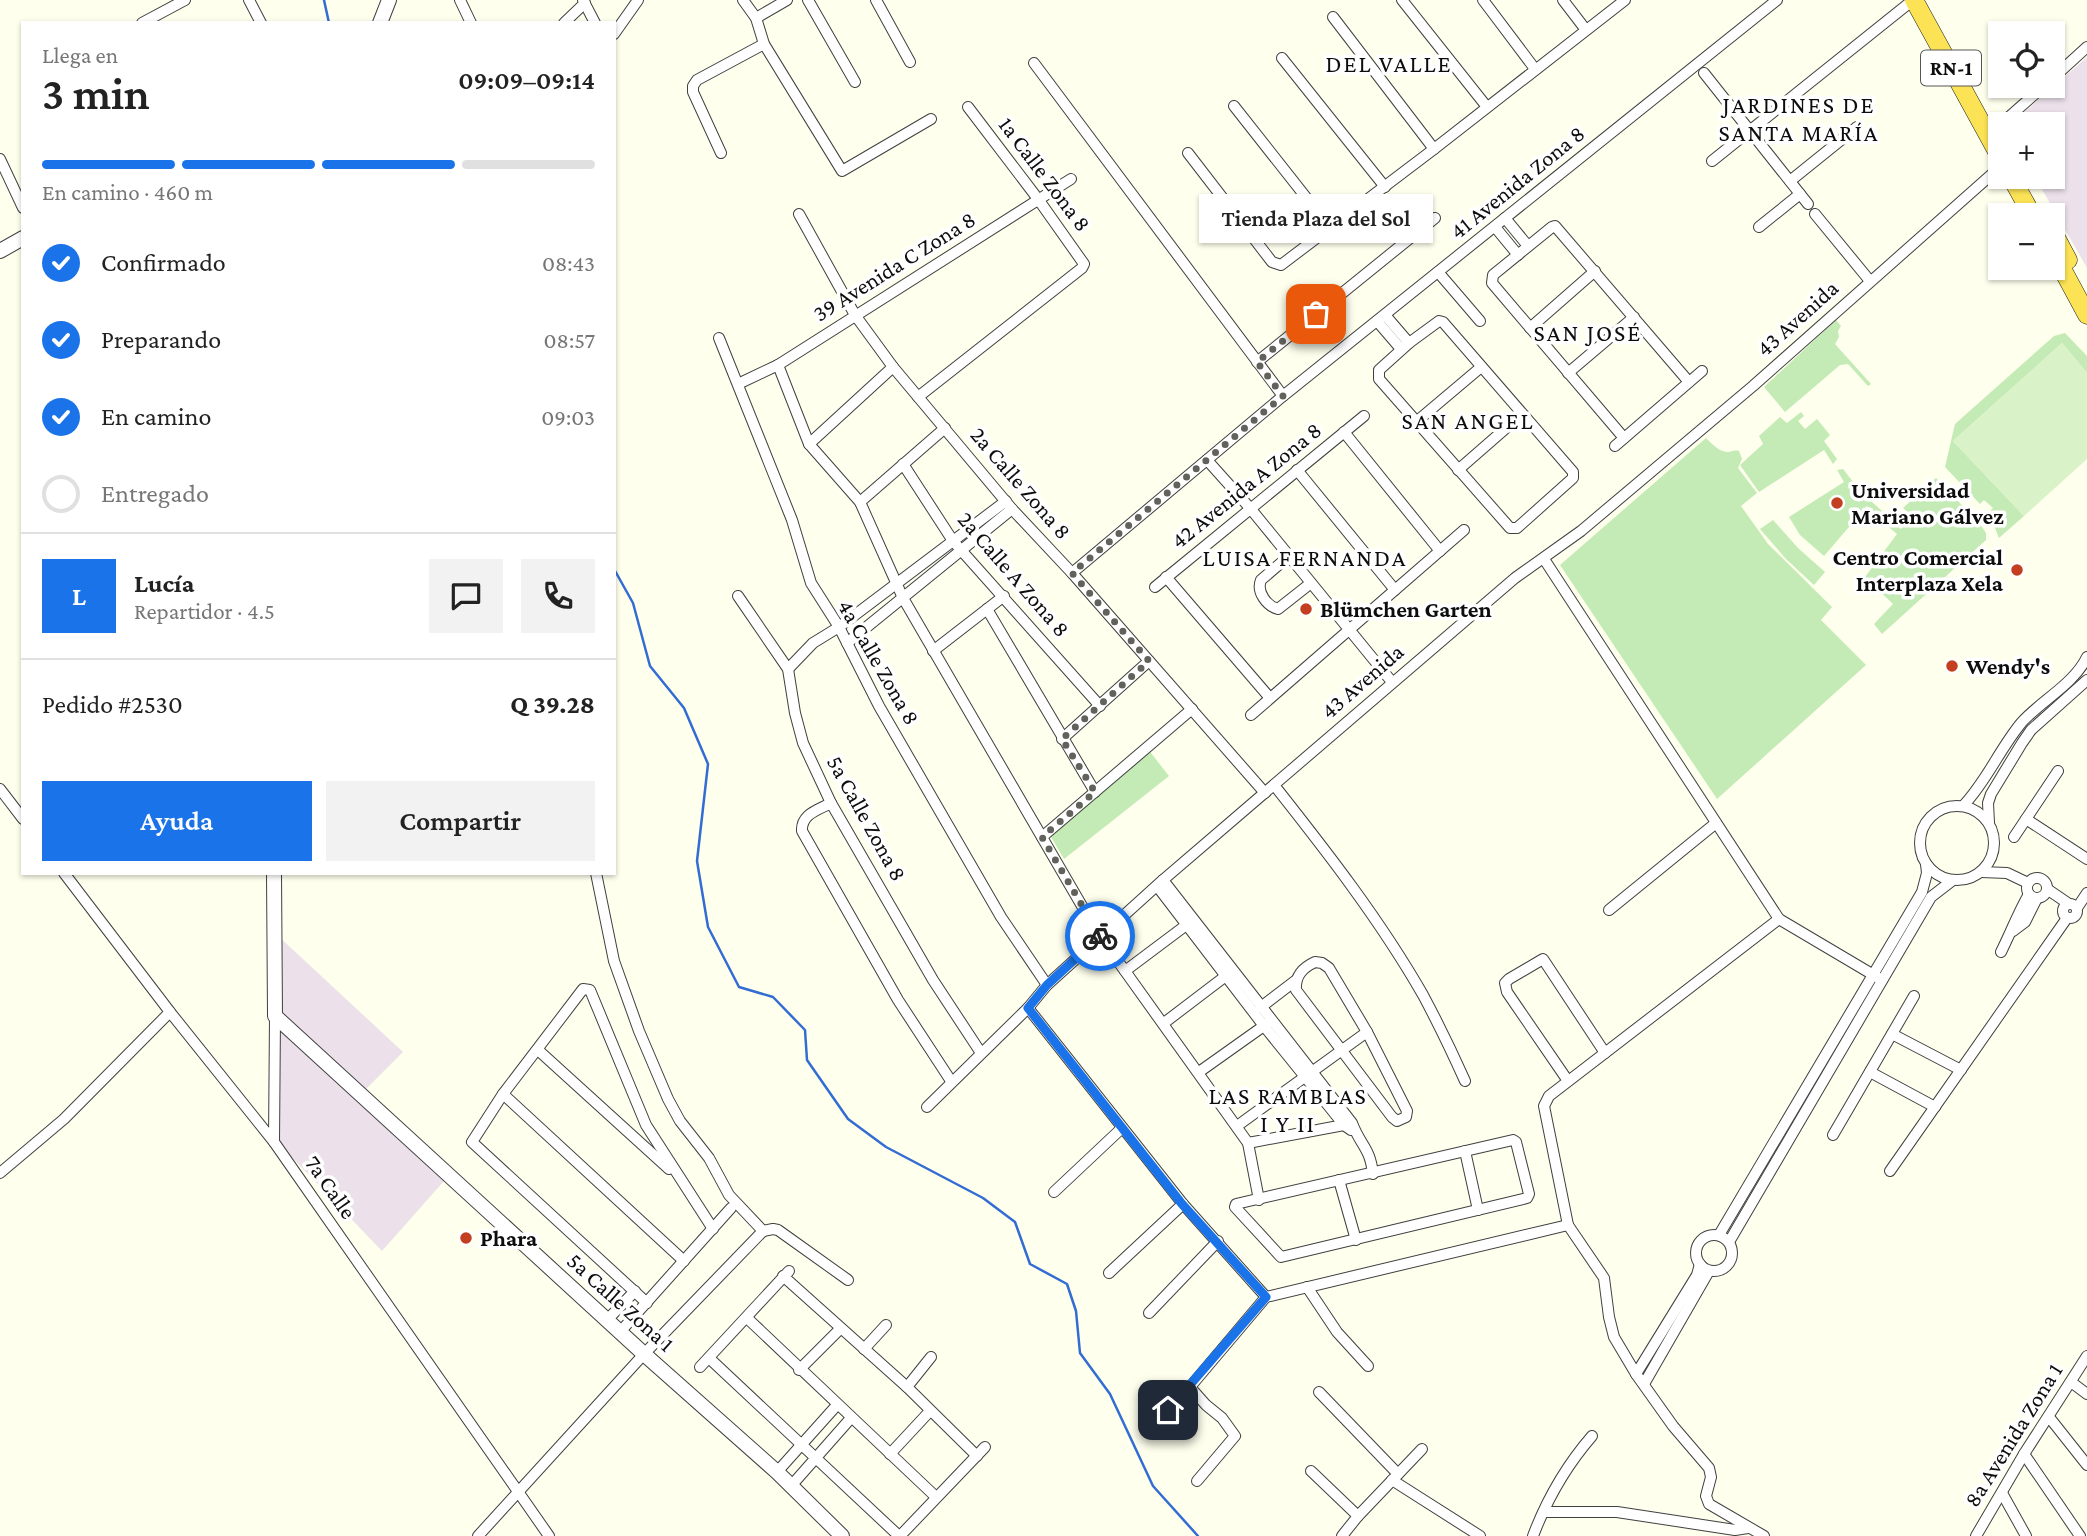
<!DOCTYPE html>
<html lang="es">
<head>
<meta charset="utf-8">
<style>
  :root { --surface:#fff; --page:#f2f2f2; --text:#222; --muted:#767676; --line:#e0e0e0; --accent:#1a73e8 }
  body { margin:0; font-family:"Crimson Pro",serif; background:var(--page); color:var(--text); height:100vh; display:flex; flex-direction:column; font-size:26px; white-space:nowrap }
  * { box-sizing:border-box; margin:0 }
  p { font-size:23px; color:var(--muted) }
  .icon { flex:none; width:38px; height:38px; fill:none; stroke:currentColor; stroke-width:2; stroke-linecap:round; stroke-linejoin:round }
  .map { position:relative; flex:1; overflow:hidden }
  .side { position:absolute; left:21px; top:21px; width:595px; height:854px; display:flex; flex-direction:column; background:var(--surface); border-radius:0px; box-shadow:0 2px 5px #0004 }
  .side>* { flex:none }
  .tools { position:absolute; left:1988px; top:21px; display:grid; gap:14px }
  .tools a { display:grid; place-items:center; width:77px; height:77px; border-radius:0px; background:var(--surface); box-shadow:0 2px 5px #0004; font-size:35px }
  .pin { position:absolute; display:grid; place-items:center; width:60px; height:60px; color:#fff; margin:-30px; border-radius:14px; box-shadow:0 4px 10px #0006 }
  .courier { position:absolute; display:grid; place-items:center; width:70px; height:70px; margin:-35px; border:5px solid #1a73e8; border-radius:50%; background:#fff; color:#222; box-shadow:0 2px 9px #0007 }
  .bubble { position:absolute; height:49px; border-radius:0px; background:var(--surface); box-shadow:0 2px 5px #0004; font-size:23px; font-weight:600; line-height:49px; text-align:center }
  .head em { font-style:normal; font-weight:600 }
  .head div { display:flex; flex-direction:column-reverse }
  .head { display:flex; align-items:center; justify-content:space-between; height:119px; padding:0 21px }
  h1 { font-size:46px; font-weight:600; line-height:52px }
  .bar { display:grid; grid-template-columns:repeat(4,1fr); gap:10px 7px; align-content:center; height:84px; padding:0 21px }
  .bar i { height:9px; border-radius:5px; background:var(--line) }
  .bar .active { background:var(--accent) }
  .bar p { grid-column:span 4 }
  .line { display:flex; align-items:center; gap:18px; padding:0 21px; border-top:2px solid var(--line) }
  .line div { flex:1 }
  .round { display:grid; place-items:center; flex:none; width:74px; height:74px; border-radius:0px; background:var(--page) }
  ol { padding:0 21px; list-style:none }
  li { display:flex; align-items:center; gap:21px; height:77px }
  li p { margin-inline-start:auto }
  li .icon { padding:7px; border-radius:50%; background:var(--accent); color:#fff; stroke-width:4 }
  li:last-child { color:var(--muted) }
  li i { width:38px; height:38px; border:4px solid var(--line); border-radius:50% }
  .cta { display:flex; gap:14px; margin-top:auto; padding:14px 21px }
  .cta a { flex:1; height:80px; border-radius:0px; background:var(--accent); color:#fff; font-size:28px; font-weight:600; line-height:80px; text-align:center }
  .cta a+a { background:var(--page); color:var(--text) }
  .map>svg:first-child { display:block }
</style>
</head>
<body>
<div class="map">
<svg width="2087" height="1536" viewBox="0 0 2087 1536">
  <rect width="100%" height="100%" fill="#feffed"/>
  <g fill="#ece1eb">
    <polygon points="2087,57 2087,268 2035,177 2053,177 2053,124 2011,124"/>
    <polygon points="276,934 403,1052 362,1093 278,1015"/>
    <polygon points="279,1029 444,1181 382,1251 280,1145"/>
  </g>
  <g fill="#c4ebb5">
    <polygon points="1836,320 1841,326 1838,331 1839,337 1835,344 1871,384 1868,386 1848,364 1840,365 1785,412 1764,387"/>
    <polygon points="2065,333 2087,356 2087,373 2062,343 1953,441 2024,516 1999,538 1989,513 1993,508 1984,500 1980,504 1945,467 1955,424 2054,336"/>
    <polygon points="1801,412 1804,416 1798,421 1805,429 1817,419 1830,435 1824,441 1837,459 1833,464 1824,450 1759,492 1740,465 1763,444 1759,436 1780,417 1787,423"/>
    <path d="M1706,438C1712,444 1719,452 1729,452C1732,451 1736,450 1739,451L1742,459L1738,468L1757,493L1741,506L1768,544L1832,607L1821,620L1866,665L1717,799L1560,565Z"/>
    <polygon points="1843,469 1861,492 1882,511 1879,516 1867,506 1824,556 1800,535 1789,517 1844,482 1837,470"/>
    <polygon points="1936,478 1980,524 1986,533 1986,540 1882,634 1874,624 1893,604 1865,577 1897,534 1884,523 1888,518 1901,529 1912,516 1903,508"/>
    <polygon points="1773,520 1798,548 1825,572 1814,585 1786,559 1760,529"/>
    <polygon points="1147,748 1169,776 1064,859 1048,832"/>
  </g>
  <polygon fill="#d9f2c7" points="2062,343 2087,373 2087,459 2024,516 1953,441"/>
  <g fill="none" stroke-linecap="round" stroke-linejoin="round">
    <g stroke="#336cd3" stroke-width="2.5">
      <polyline points="324,0 329,23"/>
      <polyline points="614,569 633,603 650,666 684,708 708,764 697,861 708,927 739,987 773,997 805,1030 807,1060 848,1119 886,1147 983,1198 1015,1222 1030,1264 1067,1284 1076,1311 1080,1353 1110,1394 1153,1486 1198,1536"/>
    </g>
    <g stroke="#404040" stroke-width="12">
      <g id="minor">
        <polyline points="249,0 261,23"/>
        <polyline points="460,0 471,23"/>
        <polyline points="583,0 595,23"/>
        <polyline points="743,0 756,18 764,44 842,171 931,119"/>
        <polyline points="808,0 855,82"/>
        <polyline points="876,0 910,62"/>
        <polyline points="1402,0 1487,107"/>
        <polyline points="1483,0 1535,69"/>
        <polyline points="1563,0 1586,30"/>
        <polyline points="1333,17 1434,149"/>
        <polyline points="756,18 787,0"/>
        <polyline points="142,23 185,0"/>
        <polyline points="564,23 585,3"/>
        <polyline points="614,34 638,0"/>
        <polyline points="1282,58 1385,187"/>
        <polyline points="1034,63 1283,396"/>
        <polyline points="1704,73 1808,204"/>
        <polyline points="2053,78 2087,47"/>
        <polyline points="1234,106 1331,229"/>
        <polyline points="2001,124 2044,86"/>
        <polyline points="721,153 693,92 693,86 697,80 764,44"/>
        <polyline points="1188,153 1272,262 1281,265 1434,149 1625,0"/>
        <polyline points="0,159 23,208"/>
        <polyline points="1712,161 1913,0"/>
        <polyline points="1790,181 1857,127"/>
        <polyline points="799,214 855,315 893,367 1012,509 1072,573 1265,793"/>
        <polyline points="1815,214 1870,281"/>
        <polyline points="1505,218 1528,246"/>
        <polyline points="1495,227 1518,255"/>
        <polyline points="1759,227 1800,194"/>
        <polyline points="1438,272 1480,321"/>
        <polyline points="1385,315 1409,343"/>
        <polyline points="1377,321 1401,349"/>
        <polygon points="1439,321 1443,322 1573,472 1573,478 1517,528 1510,528 1379,379 1379,370 1409,343"/>
        <polyline points="1530,328 1595,271"/>
        <polyline points="719,338 792,520 811,583 839,627 879,706 1001,917 1047,985"/>
        <polyline points="1257,362 1435,218"/>
        <polyline points="778,365 809,444 860,502 903,598 1100,937"/>
        <polyline points="1568,373 1634,317"/>
        <polyline points="738,384 778,365 1071,179"/>
        <polyline points="918,397 1082,268 1084,264 1038,199 968,107"/>
        <polyline points="1416,422 1480,368"/>
        <polyline points="1344,432 1440,551"/>
        <polyline points="1624,438 1492,283 1493,275 1552,227 1555,226 1689,382"/>
        <polyline points="809,444 893,367"/>
        <polyline points="1615,446 1702,371"/>
        <polyline points="1207,460 1250,508 1392,682"/>
        <polyline points="903,464 953,541 1100,706"/>
        <polyline points="1297,470 1395,590"/>
        <polyline points="1458,470 1521,415"/>
        <polyline points="860,502 945,428"/>
        <path d="M1289,556L1261,580C1256,592 1267,606 1278,609L1311,583"/>
        <polyline points="1544,559 1779,919 1882,980"/>
        <polyline points="1072,573 1283,396 1777,0"/>
        <polyline points="1166,577 1270,698"/>
        <polyline points="1155,587 1364,416"/>
        <polyline points="738,596 788,669 795,713 803,743 831,803 933,980 981,1053"/>
        <polyline points="987,609 1095,792"/>
        <polyline points="847,643 1012,509"/>
        <polyline points="933,651 1004,596"/>
        <polyline points="788,669 813,643 839,627 1006,501"/>
        <polyline points="1251,715 1464,530"/>
        <polyline points="1062,739 1149,661"/>
        <path d="M1274,785C1327,852 1380,920 1423,995C1438,1023 1452,1052 1465,1081"/>
        <polyline points="0,789 23,819"/>
        <path d="M831,803C818,810 801,814 802,831L898,1000L951,1081"/>
        <path d="M1963,806C1987,781 2000,748 2022,722C2042,700 2074,684 2087,657"/>
        <circle cx="1957" cy="843" r="37"/>
        <polyline points="2026,819 2087,859"/>
        <polyline points="1989,823 1988,803 1991,794 2022,743 2031,730 2087,680"/>
        <polyline points="1042,837 1192,709"/>
        <polyline points="2014,837 2058,771"/>
        <polyline points="1981,872 2007,873 2028,883"/>
        <polyline points="64,873 170,1012 274,1142 549,1536"/>
        <polyline points="596,873 614,961 639,1031 668,1099 680,1121 709,1158 729,1195 763,1231 773,1229 778,1230 848,1280"/>
        <circle cx="2037" cy="888" r="10"/>
        <path d="M1163,880L1352,1123C1360,1145 1370,1147 1373,1174"/>
        <polyline points="1157,886 1264,1026 1344,1125 1351,1130"/>
        <polyline points="2047,889 2069,904"/>
        <circle cx="2070" cy="911" r="7"/>
        <polyline points="2077,908 2087,893"/>
        <polyline points="1609,910 1716,823"/>
        <polyline points="2013,931 2025,922 2037,898"/>
        <path d="M2001,952C2011,932 2018,913 2029,894"/>
        <polyline points="1115,957 1248,1143 1259,1200"/>
        <path d="M1315,962L1322,963L1329,968L1367,1032L1407,1111L1406,1117L1397,1121L1392,1117L1296,990C1295,976 1302,968 1315,962Z"/>
        <polyline points="1125,971 1193,920"/>
        <polyline points="1261,1007 1295,981"/>
        <polyline points="1028,1008 1183,1204 1266,1297"/>
        <polyline points="1164,1023 1231,972"/>
        <polyline points="1892,1034 1961,1070"/>
        <polyline points="538,1050 669,1169"/>
        <polyline points="1199,1072 1268,1023"/>
        <polyline points="1870,1072 1935,1107"/>
        <polyline points="1568,1081 1507,992 1505,983 1509,979 1543,959 1605,1053"/>
        <polyline points="503,1094 684,1261"/>
        <polyline points="927,1107 1028,1008 1047,985 1163,880 1515,578 1581,531 1753,386 2000,167"/>
        <polyline points="1237,1126 1367,1032"/>
        <polyline points="1833,1135 1914,996"/>
        <polygon points="1513,1140 1516,1142 1529,1194 1527,1198 1281,1257 1235,1207 1236,1204"/>
        <polyline points="274,1142 275,1016"/>
        <polyline points="1248,1143 1344,1125"/>
        <polyline points="1465,1151 1478,1210"/>
        <polyline points="1890,1171 2067,918"/>
        <polyline points="0,1173 64,1119 170,1012"/>
        <polyline points="1339,1180 1356,1240"/>
        <polyline points="1054,1192 1122,1128"/>
        <circle cx="1714" cy="1253" r="18"/>
        <polyline points="1719,1235 1922,892 1927,873 1926,864"/>
        <polyline points="1729,1242 1931,897 1953,880"/>
        <polyline points="1109,1273 1183,1204"/>
        <polyline points="783,1276 907,1387 977,1456"/>
        <polyline points="1307,1287 1337,1332 1368,1366"/>
        <polyline points="647,1303 472,1142 503,1094 583,989 590,990 646,1125 713,1229"/>
        <polyline points="1149,1313 1218,1241"/>
        <polyline points="747,1318 936,1497"/>
        <polyline points="607,1320 635,1291"/>
        <polyline points="620,1332 731,1208"/>
        <polyline points="864,1349 886,1325"/>
        <polyline points="709,1358 899,1536"/>
        <polyline points="700,1367 789,1271"/>
        <polyline points="799,1370 840,1329"/>
        <polyline points="1636,1374 1697,1275 1700,1264"/>
        <polyline points="2071,1382 2087,1394"/>
        <polyline points="1644,1384 1709,1271"/>
        <polyline points="907,1387 931,1357"/>
        <polyline points="1190,1387 1206,1405 1222,1418 1235,1436 1197,1481"/>
        <polyline points="1319,1392 1398,1474"/>
        <polyline points="1168,1410 1190,1387 1266,1297 1568,1225"/>
        <polyline points="2049,1417 2087,1465"/>
        <polyline points="890,1454 930,1411"/>
        <polyline points="2024,1454 2080,1536"/>
        <polyline points="1311,1471 1358,1516"/>
        <polyline points="777,1472 837,1405"/>
        <polyline points="1392,1480 1480,1536"/>
        <polyline points="791,1486 851,1418"/>
        <polyline points="2002,1493 2026,1536"/>
        <polyline points="1544,1512 1617,1512 1735,1530 1748,1528"/>
        <polyline points="478,1536 644,1354 763,1231"/>
        <polyline points="900,1536 985,1447"/>
        <polyline points="1342,1536 1358,1516 1422,1449"/>
        <path d="M1533,1536C1547,1499 1566,1466 1592,1436"/>
        <polyline points="1764,1536 1709,1504 1706,1496 1711,1477 1709,1468 1673,1426 1636,1374 1614,1337 1609,1317 1604,1278 1568,1225 1544,1106 1549,1096 1779,919"/>
        <polyline points="1976,1536 2024,1454 2087,1356"/>
      </g>
    </g>
    <g stroke="#404040" stroke-width="16">
      <g id="tertiary">
        <polyline points="380,23 389,0"/>
        <polyline points="0,251 23,238"/>
        <polyline points="274,873 275,1016 644,1354 777,1472 842,1536"/>
      </g>
    </g>
    <g stroke="#1e1e1e" stroke-width="19">
      <g id="trunk">
        <polyline points="1914,0 2000,157"/>
        <polyline points="2011,177 2032,215"/>
        <polyline points="2053,232 2068,260"/>
        <polyline points="2053,252 2087,315"/>
      </g>
    </g>
    <use href="#minor" stroke="#fff" stroke-width="10"/>
    <use href="#tertiary" stroke="#fff" stroke-width="14"/>
    <use href="#trunk" stroke="#fce356" stroke-width="18"/>
  </g>
  <g fill="none" stroke-linecap="round" stroke-linejoin="round">
    <polyline stroke="#61625b" stroke-width="7" stroke-dasharray="0 12.6" points="1100,936 1042,837 1095,792 1062,739 1149,661 1072,573 1283,396 1257,362 1316,314"/>
    <polyline stroke="#1a73e8" stroke-width="9" points="1100,936 1047,985 1028,1008 1182,1204 1266,1297 1168,1410"/>
  </g>
  <g fill="#c33f1f" stroke="#fff" stroke-width="2.5">
    <circle cx="1837" cy="503" r="7"/>
    <circle cx="2017" cy="570" r="7"/>
    <circle cx="1306" cy="609" r="7"/>
    <circle cx="1952" cy="666" r="7"/>
    <circle cx="466" cy="1238" r="7"/>
  </g>
  <g text-anchor="middle" stroke-width="7" stroke-linejoin="round" paint-order="stroke">
    <rect fill="#fff" stroke="#565656" stroke-width="2" x="1921" y="50.5" width="60" height="35" rx="5"/>
    <g font-size="21" font-weight="bold" fill="#0d0d0d">
      <text x="1951" y="75">RN-1</text>
    </g>
    <g font-size="23" fill="#0d0d0d" stroke="#fff">
      <text transform="translate(1045 174) rotate(53)" y="8">1a Calle Zona 8</text>
      <text transform="translate(1517 182) rotate(-39)" y="8">41 Avenida Zona 8</text>
      <text transform="translate(894 266) rotate(-32)" y="8">39 Avenida C Zona 8</text>
      <text transform="translate(1797 318) rotate(-42)" y="8">43 Avenida</text>
      <text transform="translate(1021 483) rotate(49)" y="8">2a Calle Zona 8</text>
      <text transform="translate(1246 485) rotate(-39)" y="8">42 Avenida A Zona 8</text>
      <text transform="translate(1014 574) rotate(49)" y="8">2a Calle A Zona 8</text>
      <text transform="translate(879 662) rotate(60)" y="8">4a Calle Zona 8</text>
      <text transform="translate(1362 681) rotate(-41)" y="8">43 Avenida</text>
      <text transform="translate(867 818) rotate(61)" y="8">5a Calle Zona 8</text>
      <text transform="translate(331 1187) rotate(55)" y="8">7a Calle</text>
      <text transform="translate(621 1302) rotate(42)" y="8">5a Calle Zona 1</text>
      <text transform="translate(2013 1435) rotate(-58)" y="8">8a Avenida Zona 1</text>
    </g>
    <g font-size="23" font-weight="bold" fill="#0d0d0d" stroke="#fff" text-anchor="start">
      <text x="1851" y="498">Universidad<tspan x="1851" dy="26">Mariano Gálvez</tspan></text>
      <text x="2003" y="565" text-anchor="end">Centro Comercial<tspan x="2003" dy="26">Interplaza Xela</tspan></text>
      <text x="1320" y="617">Blümchen Garten</text>
      <text x="1966" y="674">Wendy's</text>
      <text x="480" y="1246">Phara</text>
    </g>
    <g font-size="24" letter-spacing="2" fill="#0d0d0d" stroke="#fff">
      <text x="1389" y="72">DEL VALLE</text>
      <text x="1799" y="113">JARDINES DE<tspan x="1799" dy="28">SANTA MARÍA</tspan></text>
      <text x="1588" y="341">SAN JOSÉ</text>
      <text x="1468" y="429">SAN ANGEL</text>
      <text x="1305" y="566">LUISA FERNANDA</text>
      <text x="1288" y="1104">LAS RAMBLAS<tspan x="1288" dy="28">I Y II</tspan></text>
    </g>
  </g>
</svg>
<div class="tools">
<a><svg class="icon" aria-label="locate" viewBox="0 0 24 24"><circle cx="12" cy="12" r="6"/><path d="M12 2v4M12 18v4M2 12h4M18 12h4"/></svg></a>
<a>+</a>
<a>−</a>
</div>
<div class="pin" style="left:1316px;top:314px;background:#ea580c"><svg class="icon" aria-label="bag" viewBox="0 0 24 24"><path d="M5 8h14l-1 12H6zM9 8a3 3 0 0 1 6 0"/></svg></div>
<div class="pin" style="left:1168px;top:1410px;background:#1f2937"><svg class="icon" aria-label="home" viewBox="0 0 24 24"><path d="M3 11l9-7 9 7M6 9v11h12V9"/></svg></div>
<div class="courier" style="left:1100px;top:936px"><svg class="icon" aria-label="bike" viewBox="0 0 24 24"><circle cx="6" cy="16" r="4"/><circle cx="18" cy="16" r="4"/><path d="M6 16l4-8h5l3 8M10 8l3 8H6M13 5h3"/></svg></div>
<div class="bubble" style="left:1199px;top:194px;width:234px">Tienda Plaza del Sol</div>
<section class="side">
<div class="head"><div><h1>3 min</h1><p>Llega en</p></div><em>09:09–09:14</em></div>
<div class="bar"><i class="active"></i><i class="active"></i><i class="active"></i><i></i><p>En camino · 460 m</p></div>
<ol>
<li><svg class="icon" aria-label="check" viewBox="0 0 24 24"><path d="M5 12l5 5 9-10"/></svg>Confirmado<p>08:43</p></li>
<li><svg class="icon" aria-label="check" viewBox="0 0 24 24"><path d="M5 12l5 5 9-10"/></svg>Preparando<p>08:57</p></li>
<li><svg class="icon" aria-label="check" viewBox="0 0 24 24"><path d="M5 12l5 5 9-10"/></svg>En camino<p>09:03</p></li>
<li><i></i>Entregado</li>
</ol>
<div class="line" style="height:126px"><b class="round" style="background:var(--accent);color:#fff">L</b><div><b>Lucía</b><p>Repartidor · 4.5</p></div><a class="round"><svg class="icon" aria-label="chat" viewBox="0 0 24 24"><path d="M4 5h16v11H9l-5 4z"/></svg></a><a class="round"><svg class="icon" aria-label="phone" viewBox="0 0 24 24"><path d="M5 4h4l2 5-3 2q2 4 5 5l2-3 5 2v4C11 20 4 13 5 4z"/></svg></a></div>
<div class="line" style="height:91px"><div>Pedido #2530</div><b>Q 39.28</b></div>
<div class="cta"><a>Ayuda</a><a>Compartir</a></div>
</section>
</div>
</body>
</html>
